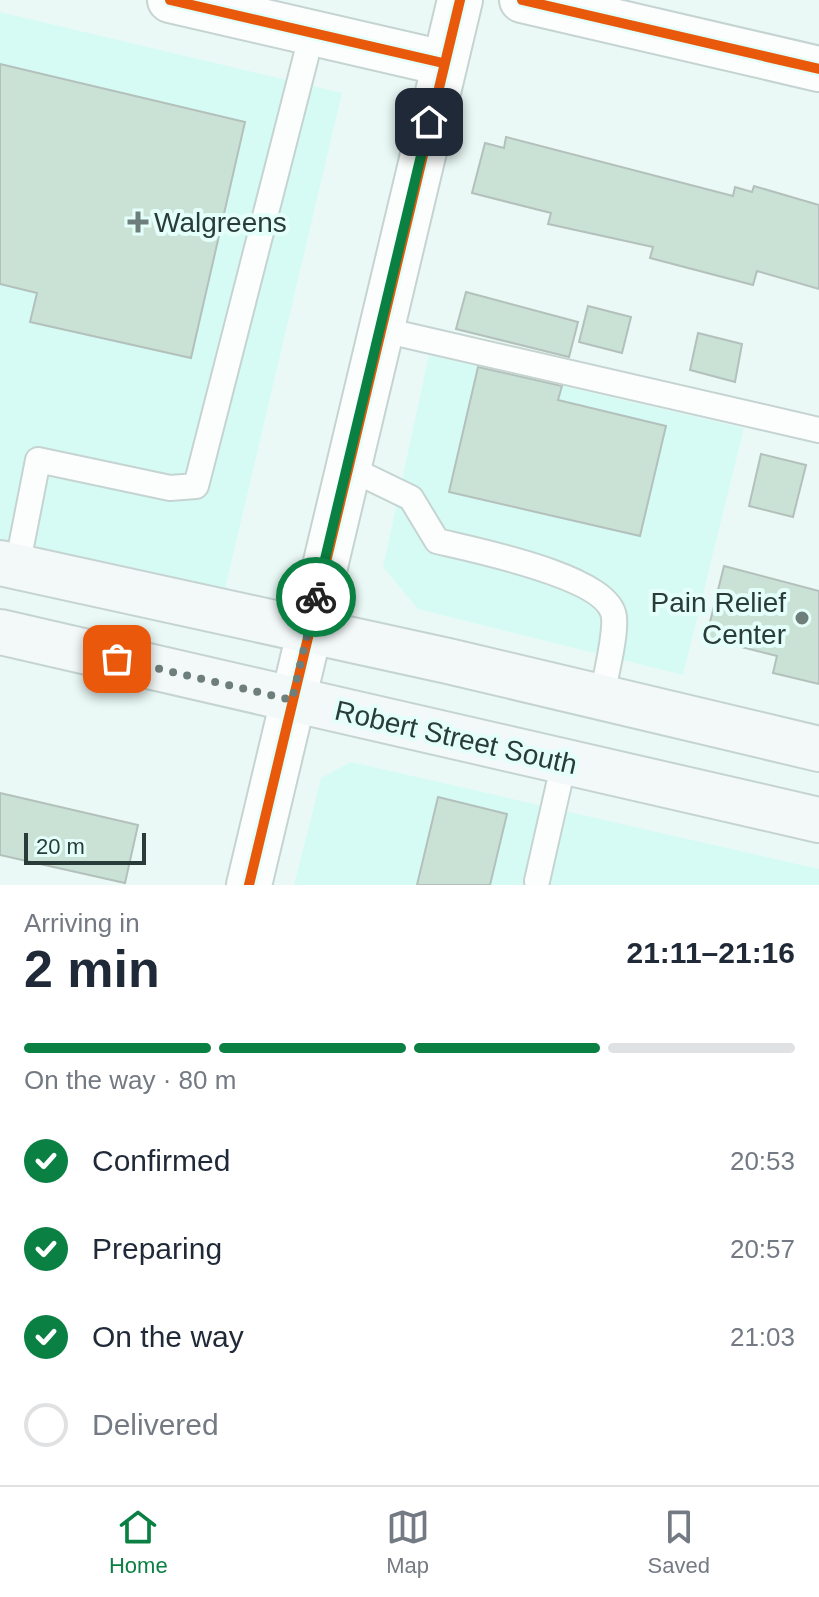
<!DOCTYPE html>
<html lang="en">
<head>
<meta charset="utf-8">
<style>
  :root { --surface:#fff; --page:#f2f2f3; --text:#1f2937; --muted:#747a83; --line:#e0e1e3; --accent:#0b8043 }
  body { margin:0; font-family:Helvetica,sans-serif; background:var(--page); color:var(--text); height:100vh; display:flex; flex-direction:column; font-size:30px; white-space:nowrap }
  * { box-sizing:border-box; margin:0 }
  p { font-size:26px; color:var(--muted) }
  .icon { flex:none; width:44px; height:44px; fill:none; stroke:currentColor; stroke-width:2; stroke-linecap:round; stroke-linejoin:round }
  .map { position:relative; height:885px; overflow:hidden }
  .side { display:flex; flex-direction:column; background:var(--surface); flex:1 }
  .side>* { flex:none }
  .scale { position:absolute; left:24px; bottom:20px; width:122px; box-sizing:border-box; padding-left:8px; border:4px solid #2a3c39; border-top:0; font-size:22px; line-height:28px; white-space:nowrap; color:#2a3c39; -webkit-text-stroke:6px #e4fffa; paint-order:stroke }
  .pin { position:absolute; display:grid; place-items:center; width:68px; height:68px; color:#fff; margin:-34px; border-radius:16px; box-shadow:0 4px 12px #0006 }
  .courier { position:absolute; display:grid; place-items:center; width:80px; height:80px; margin:-40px; border:6px solid #0b8043; border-radius:50%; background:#fff; color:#222; box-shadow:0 2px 10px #0007 }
  .summary em { font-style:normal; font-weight:700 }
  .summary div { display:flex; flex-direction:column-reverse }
  .summary { display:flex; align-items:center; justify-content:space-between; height:136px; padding:0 24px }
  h1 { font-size:52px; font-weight:700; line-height:60px }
  .bar { display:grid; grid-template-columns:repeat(4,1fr); gap:12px 8px; align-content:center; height:96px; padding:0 24px }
  .bar i { height:10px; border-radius:6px; background:var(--line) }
  .bar .selected { background:var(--accent) }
  .bar p { grid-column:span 4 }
  ol { padding:0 24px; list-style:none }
  li { display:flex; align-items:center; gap:24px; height:88px }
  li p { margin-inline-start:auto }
  li .icon { padding:8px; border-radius:50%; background:var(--accent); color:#fff; stroke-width:4 }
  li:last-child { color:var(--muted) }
  li i { width:44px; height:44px; border:4px solid var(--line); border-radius:50% }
  .menu { display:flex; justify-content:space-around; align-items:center; height:112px; border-top:2px solid var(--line); background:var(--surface); font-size:22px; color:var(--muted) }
  .menu a { display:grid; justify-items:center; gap:4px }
  .menu .selected { color:var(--accent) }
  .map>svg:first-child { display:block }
</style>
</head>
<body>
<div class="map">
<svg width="819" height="885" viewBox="0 0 819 885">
  <rect width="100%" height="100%" fill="#eaf9f6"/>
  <g fill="#d6fbf5">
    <polygon points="0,12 342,93 224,593 0,540"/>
    <polygon points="429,355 744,428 683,675 418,609 383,567"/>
    <polygon points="351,762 819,869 819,885 294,885 321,778"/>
  </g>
  <g fill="#cae1d6" stroke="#b3c0bb" stroke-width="2">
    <polygon points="0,64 245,122 191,358 30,322 37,293 0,284"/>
    <polygon points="506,137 733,196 735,187 752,192 754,186 819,205 819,289 757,271 753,285 650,258 653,247 548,224 551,213 472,193 485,143 504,148"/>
    <polygon points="466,292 578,322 569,357 456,329"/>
    <polygon points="588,306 631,317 622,353 579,342"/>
    <polygon points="698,333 742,344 735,382 690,370"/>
    <polygon points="478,367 562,386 558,400 666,426 640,536 449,492"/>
    <polygon points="761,454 806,465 793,517 749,506"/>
    <polygon points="724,566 819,591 819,684 773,673 777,656 706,638"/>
    <polygon points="0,793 138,825 125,883 0,855"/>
    <polygon points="438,797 507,814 490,885 417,885"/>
  </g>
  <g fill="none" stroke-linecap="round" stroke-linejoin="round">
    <g stroke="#c5d4d1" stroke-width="28">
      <g id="service">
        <polyline points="379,329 819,430"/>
        <path d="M347,467L411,498L437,541C473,550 609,576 614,617C616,638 605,676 602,698"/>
        <polyline points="17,567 38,460 170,488 196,486 312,33"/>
        <polyline points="537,881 564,762"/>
      </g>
    </g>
    <g stroke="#c5d4d1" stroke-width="48">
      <g id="minor">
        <polyline points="170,0 443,63"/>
        <polyline points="522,0 819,69"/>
      </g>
    </g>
    <g stroke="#c5d4d1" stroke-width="48">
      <polyline id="tertiary" points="249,885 460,0"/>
    </g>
    <g stroke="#c5d4d1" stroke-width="48">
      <g id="secondary">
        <polyline points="0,563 448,661 819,749"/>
        <polyline points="0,632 819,820"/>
      </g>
    </g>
    <use href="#service" stroke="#fcfefe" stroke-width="24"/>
    <use href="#minor" stroke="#fcfefe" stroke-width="44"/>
    <use href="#tertiary" stroke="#fcfefe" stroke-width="44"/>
    <use href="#secondary" stroke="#f3f8f9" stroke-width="44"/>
    <g stroke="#e4fffa" stroke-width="15">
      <g id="cycleway">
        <polyline points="170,0 443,63"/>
        <polyline points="522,0 819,69"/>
        <polyline points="249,885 460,0"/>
      </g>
    </g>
    <use href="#cycleway" stroke="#e8590c" stroke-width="10"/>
  </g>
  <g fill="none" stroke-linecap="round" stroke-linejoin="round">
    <polyline stroke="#6d7e7b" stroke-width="8" stroke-dasharray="0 14.4" points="117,659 292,700 316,597"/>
    <polyline stroke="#0b8043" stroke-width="10" points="316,597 429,122"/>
  </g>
  <g fill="#6d7e7b" stroke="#e4fffa" stroke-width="3">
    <path d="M134 210h8v8h8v8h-8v8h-8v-8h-8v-8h8z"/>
    <circle cx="802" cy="618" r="8"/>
  </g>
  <g text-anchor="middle" stroke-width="8" stroke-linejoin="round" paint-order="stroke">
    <g font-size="28" fill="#2a3c39" stroke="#e4fffa" text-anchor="start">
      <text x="154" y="232">Walgreens</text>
      <text x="786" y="612" text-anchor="end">Pain Relief<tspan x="786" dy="32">Center</tspan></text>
    </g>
    <g font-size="28" fill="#2a3c39" stroke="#e4fffa">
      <text transform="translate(456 737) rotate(13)" y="10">Robert Street South</text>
    </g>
  </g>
</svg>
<div class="scale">20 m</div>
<div class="pin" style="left:117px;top:659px;background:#ea580c"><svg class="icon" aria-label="bag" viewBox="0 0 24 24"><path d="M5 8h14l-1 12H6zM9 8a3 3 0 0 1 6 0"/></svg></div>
<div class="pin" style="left:429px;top:122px;background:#1f2937"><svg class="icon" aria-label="home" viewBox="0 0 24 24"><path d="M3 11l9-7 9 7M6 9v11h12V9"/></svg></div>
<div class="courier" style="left:316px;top:597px"><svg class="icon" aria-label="bike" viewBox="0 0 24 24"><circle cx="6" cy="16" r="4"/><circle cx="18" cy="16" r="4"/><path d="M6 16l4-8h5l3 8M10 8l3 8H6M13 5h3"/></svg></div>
</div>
<section class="side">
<div class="summary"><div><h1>2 min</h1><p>Arriving in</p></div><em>21:11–21:16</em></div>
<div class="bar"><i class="selected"></i><i class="selected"></i><i class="selected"></i><i></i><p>On the way · 80 m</p></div>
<ol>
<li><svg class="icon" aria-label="check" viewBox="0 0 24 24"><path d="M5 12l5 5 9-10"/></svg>Confirmed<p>20:53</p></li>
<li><svg class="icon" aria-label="check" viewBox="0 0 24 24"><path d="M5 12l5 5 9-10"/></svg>Preparing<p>20:57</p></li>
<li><svg class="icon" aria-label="check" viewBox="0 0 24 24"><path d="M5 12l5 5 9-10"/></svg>On the way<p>21:03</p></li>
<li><i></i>Delivered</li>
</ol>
</section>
<nav class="menu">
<a class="selected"><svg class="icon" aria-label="home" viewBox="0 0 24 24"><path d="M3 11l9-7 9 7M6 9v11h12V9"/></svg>Home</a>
<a><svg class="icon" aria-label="map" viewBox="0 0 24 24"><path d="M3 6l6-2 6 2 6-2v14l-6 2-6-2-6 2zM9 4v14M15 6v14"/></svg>Map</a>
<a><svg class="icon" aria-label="saved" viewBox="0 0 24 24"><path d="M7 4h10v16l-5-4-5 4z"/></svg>Saved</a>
</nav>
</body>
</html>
